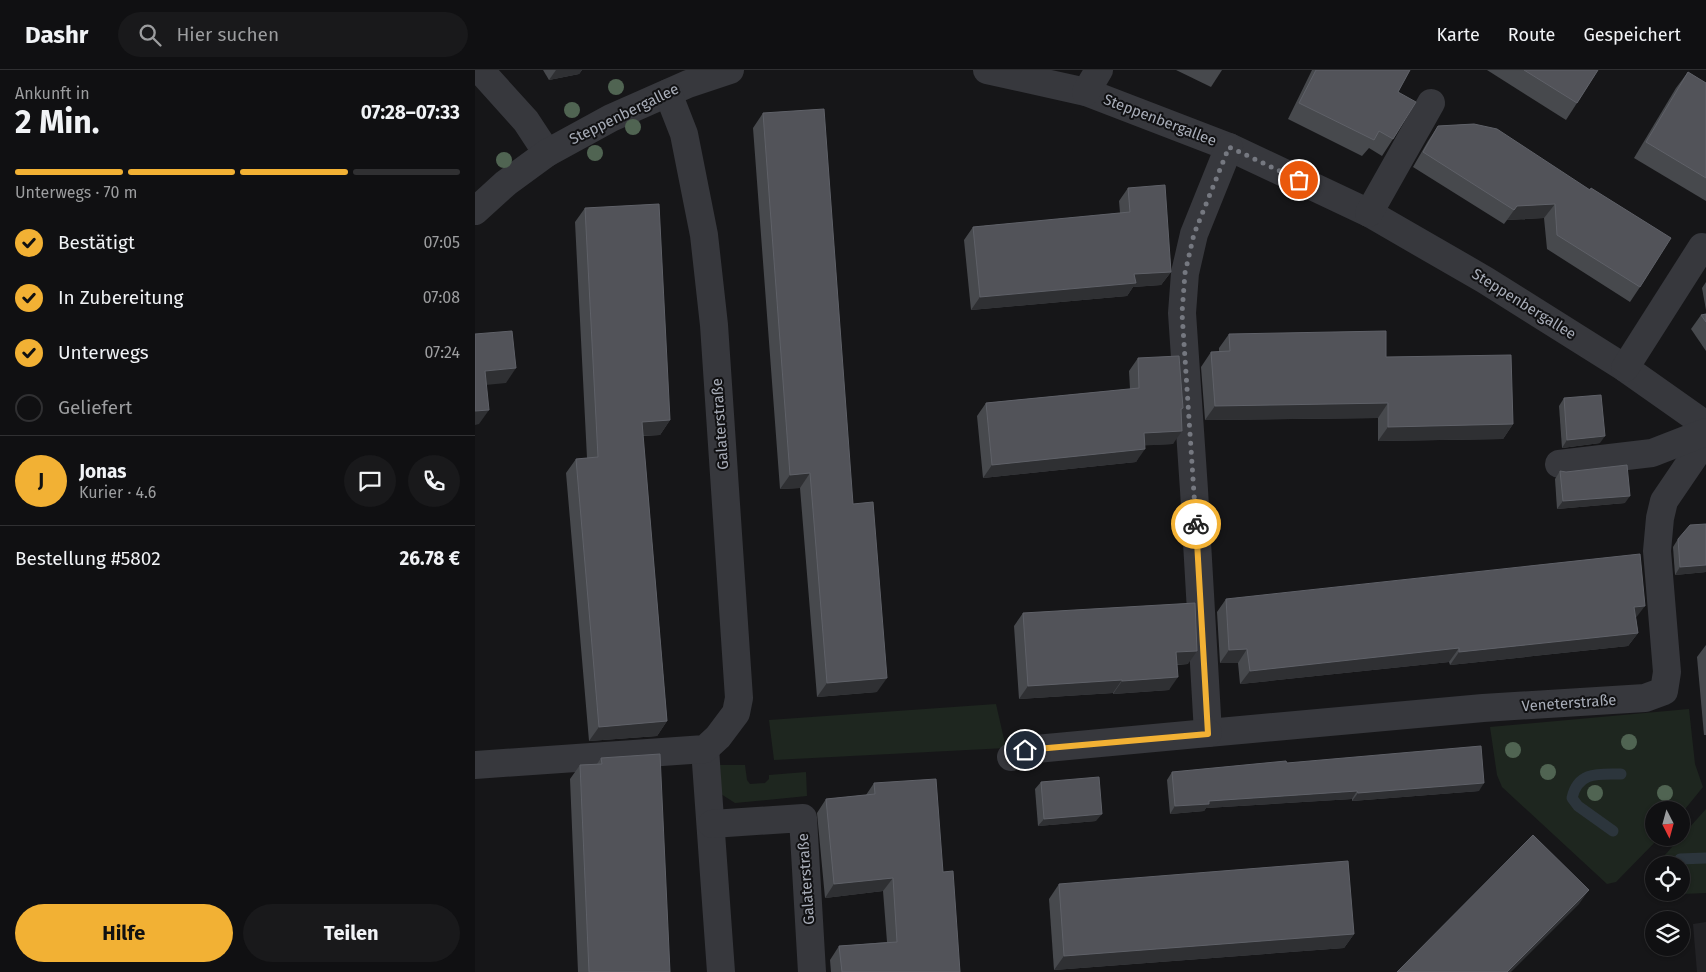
<!DOCTYPE html>
<html lang="de">
<head>
<meta charset="utf-8">
<style>
  :root { --surface:#101012; --page:#19191b; --text:#f1f3f6; --muted:#9c9d9f; --line:#303032; --accent:#f2b134 }
  body { margin:0; font-family:"Fira Sans",sans-serif; background:var(--page); color:var(--text); height:100vh; display:flex; flex-direction:column; font-size:19px; white-space:nowrap }
  * { box-sizing:border-box; margin:0 }
  p { font-size:16px; color:var(--muted) }
  .icon { flex:none; width:28px; height:28px; fill:none; stroke:currentColor; stroke-width:2; stroke-linecap:round; stroke-linejoin:round }
  .map { position:relative; flex:1; overflow:hidden }
  .details { display:flex; flex-direction:column; background:var(--surface); width:475px }
  .details>* { flex:none }
  .needle { width:32px; rotate:174deg }
  .buttons { position:absolute; left:1170px; top:731px; display:grid; gap:10px }
  .buttons a { display:grid; place-items:center; width:45px; height:45px; border-radius:50%; background:var(--surface); box-shadow:0 1px 4px #0004,0 0 0 1px var(--line); font-size:25px }
  .pin { position:absolute; display:grid; place-items:center; width:42px; height:42px; color:#fff; margin:-21px; border:2px solid #fff; border-radius:50%; box-shadow:0 1px 5px #0007 }
  .courier { position:absolute; display:grid; place-items:center; width:50px; height:50px; margin:-25px; border:4px solid #f2b134; border-radius:50%; background:#fff; color:#222; box-shadow:0 1px 6px #0007 }
  .overview em { font-style:normal; font-weight:700 }
  .overview div { display:flex; flex-direction:column-reverse }
  .overview { display:flex; align-items:center; justify-content:space-between; height:85px; padding:0 15px }
  h1 { font-size:32px; font-weight:700; line-height:38px }
  .bar { display:grid; grid-template-columns:repeat(4,1fr); gap:8px 5px; align-content:center; height:60px; padding:0 15px }
  .bar i { height:6px; border-radius:4px; background:var(--line) }
  .bar .on { background:var(--accent) }
  .bar p { grid-column:span 4 }
  .line { display:flex; align-items:center; gap:12px; padding:0 15px; border-top:1px solid var(--line) }
  .line div { flex:1 }
  .round { display:grid; place-items:center; flex:none; width:52px; height:52px; border-radius:26px; background:var(--page) }
  ol { padding:0 15px; list-style:none }
  li { display:flex; align-items:center; gap:15px; height:55px }
  li p { margin-inline-start:auto }
  li .icon { padding:5px; border-radius:50%; background:var(--accent); color:#111; stroke-width:4 }
  li:last-child { color:var(--muted) }
  li i { width:28px; height:28px; border:2px solid var(--line); border-radius:50% }
  .cta { display:flex; gap:10px; margin-top:auto; padding:10px 15px }
  .cta a { flex:1; height:58px; border-radius:30px; background:var(--accent); color:#111; font-size:20px; font-weight:700; line-height:58px; text-align:center }
  .cta a+a { background:var(--page); color:var(--text) }
  header { display:flex; align-items:center; gap:30px; box-sizing:border-box; height:70px; padding:0 25px; background:var(--surface); border-bottom:1px solid var(--line) }
  header strong { font-size:24px }
  nav { display:flex; gap:28px; margin-inline-start:auto; font-size:18px }
  .search { width:350px; height:45px; background:var(--page); display:flex; align-items:center; gap:12px; box-sizing:border-box; padding:0 18px; border-radius:28px; color:var(--muted); font-size:19px }
  main { display:flex; flex:1; min-height:0 }
  .map>svg:first-child { display:block }
</style>
</head>
<body>
<header>
<strong>Dashr</strong>
<div class="search"><svg class="icon" aria-label="search" viewBox="0 0 24 24"><circle cx="10" cy="10" r="6"/><path d="M15 15l6 6"/></svg>Hier suchen</div>
<nav><a>Karte</a><a>Route</a><a>Gespeichert</a></nav>
</header>
<main>
<section class="details">
<div class="overview"><div><h1>2 Min.</h1><p>Ankunft in</p></div><em>07:28–07:33</em></div>
<div class="bar"><i class="on"></i><i class="on"></i><i class="on"></i><i></i><p>Unterwegs · 70 m</p></div>
<ol>
<li><svg class="icon" aria-label="check" viewBox="0 0 24 24"><path d="M5 12l5 5 9-10"/></svg>Bestätigt<p>07:05</p></li>
<li><svg class="icon" aria-label="check" viewBox="0 0 24 24"><path d="M5 12l5 5 9-10"/></svg>In Zubereitung<p>07:08</p></li>
<li><svg class="icon" aria-label="check" viewBox="0 0 24 24"><path d="M5 12l5 5 9-10"/></svg>Unterwegs<p>07:24</p></li>
<li><i></i>Geliefert</li>
</ol>
<div class="line" style="height:90px"><b class="round" style="background:var(--accent);color:#111">J</b><div><b>Jonas</b><p>Kurier · 4.6</p></div><a class="round"><svg class="icon" aria-label="chat" viewBox="0 0 24 24"><path d="M4 5h16v11H9l-5 4z"/></svg></a><a class="round"><svg class="icon" aria-label="phone" viewBox="0 0 24 24"><path d="M5 4h4l2 5-3 2q2 4 5 5l2-3 5 2v4C11 20 4 13 5 4z"/></svg></a></div>
<div class="line" style="height:65px"><div>Bestellung #5802</div><b>26.78 €</b></div>
<div class="cta"><a>Hilfe</a><a>Teilen</a></div>
</section>
<div class="map">
<svg width="1231" height="902" viewBox="0 0 1231 902">
  <rect width="100%" height="100%" fill="#161618"/>
  <polygon fill="#222225" points="1231,852 1231,902 1222,902 1218,854"/>
  <g fill="#1e261f">
    <polygon points="521,634 531,678 299,690 294,650"/>
    <polygon points="1214,639 1220,694 1228,717 1206,744 1206,740 1179,740 1179,768 1184,768 1141,812 1132,814 1027,717 1022,705 1015,657"/>
    <polygon points="245,695 270,695 272,710 275,714 290,713 294,709 294,705 331,702 332,726 260,733 246,724"/>
    <polygon points="1231,739 1231,823 1184,825 1183,823 1206,822 1206,795 1181,795"/>
  </g>
  <g fill="none" stroke-linecap="round" stroke-linejoin="round">
    <g stroke="#2c353c" stroke-width="11">
      <path d="M1138,761L1103,736L1097,728C1103,701 1124,704 1146,704"/>
      <polyline points="1205,789 1231,788"/>
    </g>
    <g stroke="#37383d" stroke-width="28">
      <polyline points="5,0 51,51 72,83"/>
      <polyline points="512,0 611,22 754,77 894,143 1010,210 1150,298 1231,355"/>
      <polyline points="611,22 624,0"/>
      <polyline points="754,77 719,164 710,203 707,243 719,420 733,663 1008,638 1170,628 1189,621 1192,602 1182,481 1185,448 1189,431 1231,369"/>
      <polyline points="0,141 31,113 72,83 136,48 213,14 255,0"/>
      <polyline points="894,143 956,33"/>
      <polyline points="1150,298 1227,177"/>
      <polyline points="1084,394 1177,383 1231,362"/>
      <polyline points="230,679 246,902"/>
      <polyline points="536,687 550,680 733,663"/>
      <polyline points="0,695 230,679 243,667 261,643 264,628 239,255 229,165 209,64 193,23"/>
      <polyline points="237,754 328,748 337,902"/>
    </g>
  </g>
  <g fill="#506452">
    <circle cx="141" cy="17" r="8"/>
    <circle cx="97" cy="40" r="8"/>
    <circle cx="158" cy="57" r="8"/>
    <circle cx="120" cy="83" r="8"/>
    <circle cx="29" cy="90" r="8"/>
    <circle cx="1154" cy="672" r="8"/>
    <circle cx="1038" cy="680" r="8"/>
    <circle cx="1073" cy="702" r="8"/>
    <circle cx="1120" cy="723" r="8"/>
    <circle cx="1190" cy="723" r="8"/>
  </g>
  <g fill="#47494d">
    <polygon points="68,0 107,0 104,4 74,10"/>
    <polygon points="701,0 747,0 736,17"/>
    <polygon points="837,0 935,0 923,22 918,69 907,86 894,78 887,86 813,49"/>
    <polygon points="1012,0 1123,0 1102,33 1091,50"/>
    <polygon points="1213,2 1231,13 1231,131 1159,88 1201,18"/>
    <polygon points="288,43 378,434 402,622 342,627 325,418 305,419 278,58"/>
    <polygon points="999,54 1165,217 1155,232 1072,179 1069,148 1032,150 1029,154 938,97 953,71 963,56"/>
    <polygon points="653,118 696,202 686,215 658,217 652,226 496,240 489,170 498,157 645,143 644,131"/>
    <polygon points="110,138 195,350 185,365 168,366 192,651 182,666 114,671 91,403 101,389 112,388 100,152"/>
    <polygon points="1231,212 1231,240 1227,218"/>
    <polygon points="1231,244 1231,281 1216,259 1226,245"/>
    <polygon points="754,264 911,287 1038,354 1028,369 903,371 903,348 730,350 726,297 736,282 744,282 744,278"/>
    <polygon points="663,288 708,338 706,341 698,374 670,375 661,392 508,408 502,346 511,333 655,319 654,301"/>
    <polygon points="1089,328 1125,373 1087,378 1084,336"/>
    <polygon points="1085,401 1150,433 1082,439 1080,409"/>
    <polygon points="1203,469 1231,502 1200,505 1198,477"/>
    <polygon points="751,529 1161,548 1163,563 1153,576 975,595 974,592 765,614 763,593 745,593 742,542"/>
    <polygon points="548,543 713,594 702,595 694,620 638,624 638,623 544,629 539,556"/>
    <polygon points="1231,575 1231,665 1229,665 1222,587"/>
    <polygon points="126,688 195,902 103,902 95,709 105,695 122,694"/>
    <polygon points="812,693 1004,721 877,731 877,729 731,738 729,741 695,744 692,710 697,702"/>
    <polygon points="566,712 621,751 563,756 560,719"/>
    <polygon points="399,713 468,802 485,902 356,902 355,890 364,876 412,872 408,821 350,828 342,743 351,729 391,725"/>
    <polygon points="584,814 879,864 869,878 579,900 574,829"/>
  </g>
  <g fill="#2f3033">
    <polygon points="81,0 107,0 104,4 74,10"/>
    <polygon points="1080,134 1069,148 1032,150 1042,136"/>
    <polygon points="696,202 686,215 658,217 652,226 496,240 505,227 659,204"/>
    <polygon points="41,298 31,313 0,316 10,301"/>
    <polygon points="913,333 903,348 730,350 740,336"/>
    <polygon points="14,340 4,354 0,355 0,341"/>
    <polygon points="195,350 185,365 157,366 167,352"/>
    <polygon points="1038,354 1028,369 903,371 913,357"/>
    <polygon points="707,361 698,374 660,376 669,363"/>
    <polygon points="1130,366 1125,373 1087,378 1092,370"/>
    <polygon points="670,379 661,392 508,408 517,395"/>
    <polygon points="335,403 325,418 305,419 315,405"/>
    <polygon points="1155,426 1150,433 1082,439 1088,431"/>
    <polygon points="1231,495 1231,502 1200,505 1205,497"/>
    <polygon points="1170,536 1160,549 1159,537"/>
    <polygon points="1163,563 1153,576 975,595 984,582"/>
    <polygon points="984,578 974,592 765,614 775,601"/>
    <polygon points="772,579 763,593 745,593 754,580"/>
    <polygon points="722,581 713,594 692,595 701,582"/>
    <polygon points="703,607 694,620 638,624 647,611"/>
    <polygon points="412,608 402,622 342,627 352,613"/>
    <polygon points="647,610 638,623 544,629 553,616"/>
    <polygon points="192,651 182,666 114,671 124,657"/>
    <polygon points="1009,713 1004,721 877,731 883,723"/>
    <polygon points="882,721 877,729 731,738 729,741 695,744 700,736 734,731"/>
    <polygon points="627,744 621,751 563,756 569,749"/>
    <polygon points="418,808 408,821 350,828 359,814"/>
    <polygon points="1114,820 1104,834 1036,902 1032,902"/>
    <polygon points="879,864 869,878 579,900 589,886"/>
  </g>
  <g fill="#525359" stroke="#5f6168">
    <polygon points="841,0 935,0 923,22 941,32 918,69 904,61 899,70 824,33"/>
    <polygon points="1049,0 1123,0 1102,33"/>
    <polygon points="1213,2 1231,13 1231,108 1171,72"/>
    <polygon points="349,39 378,434 398,432 412,608 352,613 335,403 315,405 288,43"/>
    <polygon points="999,54 1022,59 1115,120 1116,118 1196,168 1165,217 1082,165 1080,134 1042,136 1039,140 948,82 963,56"/>
    <polygon points="690,115 696,202 659,204 661,213 505,227 498,157 655,142 653,118"/>
    <polygon points="184,134 195,350 167,352 192,651 124,657 101,389 123,387 110,138"/>
    <polygon points="1231,244 1231,252 1226,245"/>
    <polygon points="37,261 41,298 10,301 14,340 0,341 0,264"/>
    <polygon points="911,261 911,287 1036,285 1038,354 913,357 913,333 740,336 736,282 755,281 754,264"/>
    <polygon points="704,286 708,338 706,339 707,361 669,363 670,379 517,395 511,333 664,318 663,288"/>
    <polygon points="1126,325 1130,366 1092,370 1089,328"/>
    <polygon points="1152,395 1155,426 1088,431 1085,401 1091,402"/>
    <polygon points="1231,454 1231,495 1205,497 1203,469 1215,455"/>
    <polygon points="1165,484 1170,536 1159,537 1163,563 984,582 984,578 775,601 772,579 754,580 751,529"/>
    <polygon points="720,533 722,581 701,582 703,607 647,611 647,610 553,616 548,543"/>
    <polygon points="1006,676 1009,713 883,723 882,721 734,731 734,734 700,736 697,702 811,691 812,693"/>
    <polygon points="185,684 195,902 114,902 105,695 127,694 126,688"/>
    <polygon points="624,707 627,744 569,749 566,712"/>
    <polygon points="461,709 468,802 478,801 485,902 367,902 364,876 422,872 418,808 359,814 351,729 400,724 399,713"/>
    <polygon points="1058,765 1114,820 1032,902 922,902"/>
    <polygon points="873,791 879,864 589,886 584,814"/>
  </g>
  <g fill="none" stroke-linecap="round" stroke-linejoin="round">
    <polyline stroke="#757880" stroke-width="5" stroke-dasharray="0 9" points="721,454 707,243 710,203 719,164 754,77 824,110"/>
    <polyline stroke="#f2b134" stroke-width="6" points="550,680 733,664 721,454"/>
  </g>
  <g text-anchor="middle" stroke-width="4" stroke-linejoin="round" paint-order="stroke">
    <g font-size="15" fill="#a8adb8" stroke="#111113">
      <text transform="translate(149 44) rotate(-26)" y="5">Steppenbergallee</text>
      <text transform="translate(685 50) rotate(21)" y="5">Steppenbergallee</text>
      <text transform="translate(1049 234) rotate(32)" y="5">Steppenbergallee</text>
      <text transform="translate(245 354) rotate(-94)" y="5">Galaterstraße</text>
      <text transform="translate(1094 633) rotate(-4)" y="5">Veneterstraße</text>
      <text transform="translate(331 809) rotate(-94)" y="5">Galaterstraße</text>
    </g>
  </g>
</svg>
<div class="buttons">
<a><svg class="needle" viewBox="-14 -14 28 28"><path d="M0-13l5 13h-10z" fill="#e53935"/><path d="M0 13l5-13h-10z" fill="#9c9d9f"/></svg></a>
<a><svg class="icon" aria-label="locate" viewBox="0 0 24 24"><circle cx="12" cy="12" r="6"/><path d="M12 2v4M12 18v4M2 12h4M18 12h4"/></svg></a>
<a><svg class="icon" aria-label="layers" viewBox="0 0 24 24"><path d="M12 4l9 5-9 5-9-5zM3 14l9 5 9-5"/></svg></a>
</div>
<div class="pin" style="left:824px;top:110px;background:#ea580c"><svg class="icon" aria-label="bag" viewBox="0 0 24 24"><path d="M5 8h14l-1 12H6zM9 8a3 3 0 0 1 6 0"/></svg></div>
<div class="pin" style="left:550px;top:680px;background:#1f2937"><svg class="icon" aria-label="home" viewBox="0 0 24 24"><path d="M3 11l9-7 9 7M6 9v11h12V9"/></svg></div>
<div class="courier" style="left:721px;top:454px"><svg class="icon" aria-label="bike" viewBox="0 0 24 24"><circle cx="6" cy="16" r="4"/><circle cx="18" cy="16" r="4"/><path d="M6 16l4-8h5l3 8M10 8l3 8H6M13 5h3"/></svg></div>
</div>
</main>
</body>
</html>
